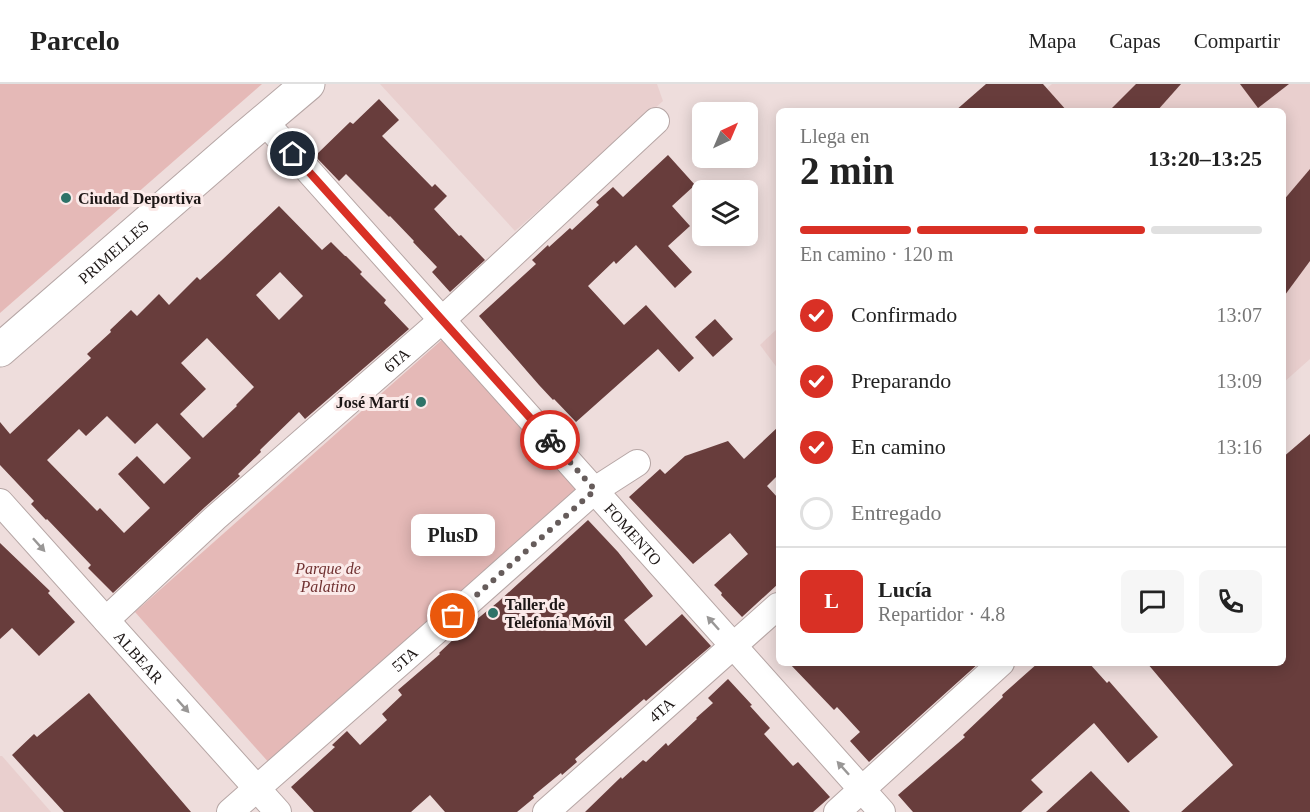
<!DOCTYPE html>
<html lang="es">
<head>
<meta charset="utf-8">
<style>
  :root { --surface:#fff; --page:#f6f6f6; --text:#222; --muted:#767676; --line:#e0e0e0; --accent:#d93025 }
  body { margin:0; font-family:Georgia,serif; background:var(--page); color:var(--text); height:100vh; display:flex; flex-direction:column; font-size:22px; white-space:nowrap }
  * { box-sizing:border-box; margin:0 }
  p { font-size:20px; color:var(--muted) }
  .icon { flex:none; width:33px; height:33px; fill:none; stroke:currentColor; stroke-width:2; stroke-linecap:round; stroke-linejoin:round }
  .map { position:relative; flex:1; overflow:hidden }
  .side { position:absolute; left:776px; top:24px; width:510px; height:558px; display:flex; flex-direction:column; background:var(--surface); border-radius:9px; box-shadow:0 3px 15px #0003 }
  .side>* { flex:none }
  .needle { width:39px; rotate:44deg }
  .controls { position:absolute; left:692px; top:18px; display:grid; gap:12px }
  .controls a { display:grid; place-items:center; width:66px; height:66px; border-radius:9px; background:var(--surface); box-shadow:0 3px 15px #0003; font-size:30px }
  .pin { position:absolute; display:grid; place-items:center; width:51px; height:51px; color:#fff; margin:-26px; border:3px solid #fff; border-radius:50%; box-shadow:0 2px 6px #0007 }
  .courier { position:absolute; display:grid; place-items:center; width:60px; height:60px; margin:-30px; border:4px solid #d93025; border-radius:50%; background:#fff; color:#222; box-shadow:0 2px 8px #0007 }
  .bubble { position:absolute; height:42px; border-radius:9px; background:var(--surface); box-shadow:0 3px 15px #0003; font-size:20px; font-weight:700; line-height:42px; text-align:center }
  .summary em { font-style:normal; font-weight:700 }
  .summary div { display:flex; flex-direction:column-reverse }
  .summary { display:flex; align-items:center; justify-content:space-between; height:102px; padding:0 24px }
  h1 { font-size:39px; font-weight:700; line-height:45px }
  .bar { display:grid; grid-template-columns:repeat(4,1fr); gap:9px 6px; align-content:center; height:72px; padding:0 24px }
  .bar i { height:8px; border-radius:4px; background:var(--line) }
  .bar .on { background:var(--accent) }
  .bar p { grid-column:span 4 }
  .line { display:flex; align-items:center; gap:15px; padding:0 24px; border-top:2px solid var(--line) }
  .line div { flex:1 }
  .round { display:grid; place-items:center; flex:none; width:63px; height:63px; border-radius:9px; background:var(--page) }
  ol { padding:0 24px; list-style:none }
  li { display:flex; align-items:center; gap:18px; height:66px }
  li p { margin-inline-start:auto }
  li .icon { padding:6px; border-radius:50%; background:var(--accent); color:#fff; stroke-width:4 }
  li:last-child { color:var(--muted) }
  li i { width:33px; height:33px; border:3px solid var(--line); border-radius:50% }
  header { display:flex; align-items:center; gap:36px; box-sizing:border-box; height:84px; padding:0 30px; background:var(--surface); border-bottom:2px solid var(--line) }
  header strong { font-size:28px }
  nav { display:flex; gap:33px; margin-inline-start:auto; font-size:21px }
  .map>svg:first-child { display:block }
</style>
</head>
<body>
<header>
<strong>Parcelo</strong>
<nav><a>Mapa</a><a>Capas</a><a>Compartir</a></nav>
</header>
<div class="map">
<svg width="1310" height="728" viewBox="0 0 1310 728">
  <rect width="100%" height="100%" fill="#eedddc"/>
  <g fill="#e9cfce">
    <polygon points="380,0 657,0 663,17 515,147"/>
    <polygon points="1052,0 1310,0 1310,275 1283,299 1282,27 1021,27"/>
    <polygon points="778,244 778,285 760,261"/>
    <polygon points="0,672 2,672 51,728 0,728"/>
  </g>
  <g fill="#e5b9b7">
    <polygon points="0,0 262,0 0,229"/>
    <polygon points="444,254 580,407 271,681 135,528"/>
  </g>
  <g fill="#683d3c" fill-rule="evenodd">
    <polygon points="986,0 1043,0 1067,27 955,27"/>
    <polygon points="1136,0 1181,0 1157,27 1109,27"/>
    <polygon points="1240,0 1289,0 1258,24"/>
    <polygon points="379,15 399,36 382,52 432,103 435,100 447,112 434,125 459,152 461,151 485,176 450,208 432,188 437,183 413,158 414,157 390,132 389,133 346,90 339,97 315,72 350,38 353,40"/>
    <polygon points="668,71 695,101 672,122 690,142 668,162 692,188 675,204 636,161 616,180 614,177 588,202 624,241 646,221 694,274 679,288 658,265 576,338 554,315 553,316 539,301 479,232 536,180 532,176 548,161 549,163 570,144 572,146 599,121 596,118 613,103 623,113"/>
    <polygon points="1310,85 1310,177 1282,215 1282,118"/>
    <path d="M279,122L322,166L331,158L345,172H346L362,188L360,190L386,216L384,219L409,245L305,335L299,328L260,366L261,368L238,390L240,392L205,423L113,509L88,484L91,481L47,435L46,436L31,420L34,417L0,381V338L10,350L91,274L87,270L111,248L110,246L131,226L137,232L159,210L169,221L197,193L200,196L222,176ZM280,188L303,212L279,236L256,211ZM207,254L254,303L236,321L237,322L203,354L180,330L206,305L181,279ZM107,332L135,360L157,339L191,374L164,400L137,372L118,390L150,424L124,449L100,424L97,427L47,376L79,345L86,352Z"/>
    <polygon points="715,235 733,255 713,273 695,253"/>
    <polygon points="778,343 778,391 767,402 778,414 778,500 742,533 721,511 722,509 714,501 748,470 730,449 693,480 629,413 660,385 665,390 685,372 728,357 744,375"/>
    <polygon points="1310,350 1310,728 1181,728 1233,681 1147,579 1282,579 1282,374"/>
    <polygon points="588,436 618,468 653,512 624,536 646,562 682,530 711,562 646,617 644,615 575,675 577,678 562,691 561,689 533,712 534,714 517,728 445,728 430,711 411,728 314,728 291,703 335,663 332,661 347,647 360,661 387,636 382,630 402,611 398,606 440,570 439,569 475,535 476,536 498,518"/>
    <polygon points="0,459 50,507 48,509 75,538 39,572 12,544 0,555"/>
    <polygon points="789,579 979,579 869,678 850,657 860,648 837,623 834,626"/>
    <polygon points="1038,579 1089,579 1107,599 1109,597 1158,653 1128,679 1094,639 1031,696 1043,708 1021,728 913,728 898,711 965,653 963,651 1003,613 1002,611"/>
    <polygon points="728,595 752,621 750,622 770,644 764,650 793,682 798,678 830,713 813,728 585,728 621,693 622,695 643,676 646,678 666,659 668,662 697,635 696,634 713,619 708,614"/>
    <polygon points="89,609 191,728 64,728 12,671 34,650 37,653"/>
    <polygon points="1091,687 1130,728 1046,728"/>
  </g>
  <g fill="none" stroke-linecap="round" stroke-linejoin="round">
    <g stroke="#b6a6a5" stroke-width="28">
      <g id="street">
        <path id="s1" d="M264,37L882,728"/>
        <path id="s2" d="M0,418L278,728"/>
        <path id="s3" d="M106,536L215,434L442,236L656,37"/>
        <path id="s4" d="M230,728L435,548L595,406L637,379"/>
        <path id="s5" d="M546,728L778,522"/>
        <polyline points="837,728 1001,579"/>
      </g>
    </g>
    <g stroke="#b6a6a5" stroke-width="35">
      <g id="secondary">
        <path id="s6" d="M0,266L244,54L308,0"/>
      </g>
    </g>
    <use href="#street" stroke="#fff" stroke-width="26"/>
    <use href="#secondary" stroke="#fff" stroke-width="33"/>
  </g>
  <defs><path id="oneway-solid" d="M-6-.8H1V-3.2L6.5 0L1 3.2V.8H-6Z" transform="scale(1.5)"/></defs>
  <g fill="#999796">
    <use href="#oneway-solid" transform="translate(39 461) rotate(48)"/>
    <use href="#oneway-solid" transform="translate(713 539) rotate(-132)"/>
    <use href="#oneway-solid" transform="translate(183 622) rotate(48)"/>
    <use href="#oneway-solid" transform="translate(843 684) rotate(-132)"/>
  </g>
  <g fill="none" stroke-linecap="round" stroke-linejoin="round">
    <polyline stroke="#665c5b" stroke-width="6" stroke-dasharray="0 10.8" points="453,532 595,406 550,356"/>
    <polyline stroke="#d93025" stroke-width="8" points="293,70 550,356"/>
  </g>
  <g fill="#2e7368" stroke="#fbeae9" stroke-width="2">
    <circle cx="66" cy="114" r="6"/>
    <circle cx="421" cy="318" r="6"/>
    <circle cx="493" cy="529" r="6"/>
  </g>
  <g text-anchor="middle" stroke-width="6" stroke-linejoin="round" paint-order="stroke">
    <g font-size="16" font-weight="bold" fill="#1d1716" stroke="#fbeae9" text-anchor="start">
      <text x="78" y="120">Ciudad Deportiva</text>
      <text x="409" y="324" text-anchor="end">José Martí</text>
      <text x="505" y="526">Taller de<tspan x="505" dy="18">Telefonía Móvil</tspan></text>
    </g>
    <g font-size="16" fill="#1d1716" stroke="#fbeae9">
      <text dy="6" stroke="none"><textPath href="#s6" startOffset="150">PRIMELLES</textPath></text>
      <text dy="6" stroke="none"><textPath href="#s3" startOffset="390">6TA</textPath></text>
      <text dy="6" stroke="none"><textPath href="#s1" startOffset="554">FOMENTO</textPath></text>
      <text dy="6" stroke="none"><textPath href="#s2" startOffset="208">ALBEAR</textPath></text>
      <text dy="6" stroke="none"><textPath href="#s4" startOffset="232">5TA</textPath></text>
      <text dy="6" stroke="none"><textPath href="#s5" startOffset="154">4TA</textPath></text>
    </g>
    <g font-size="16" font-style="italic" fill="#703131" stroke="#fbeae9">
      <text x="328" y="490">Parque de<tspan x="328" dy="18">Palatino</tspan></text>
    </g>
  </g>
</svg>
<div class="controls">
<a><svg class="needle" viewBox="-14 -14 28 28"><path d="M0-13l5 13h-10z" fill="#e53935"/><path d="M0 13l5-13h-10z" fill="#767676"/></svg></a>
<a><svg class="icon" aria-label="layers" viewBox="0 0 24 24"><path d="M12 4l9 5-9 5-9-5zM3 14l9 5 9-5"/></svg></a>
</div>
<div class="pin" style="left:453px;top:532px;background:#ea580c"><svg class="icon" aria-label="bag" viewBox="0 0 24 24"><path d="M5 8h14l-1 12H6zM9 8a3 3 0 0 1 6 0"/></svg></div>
<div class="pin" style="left:293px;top:70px;background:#1f2937"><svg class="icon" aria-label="home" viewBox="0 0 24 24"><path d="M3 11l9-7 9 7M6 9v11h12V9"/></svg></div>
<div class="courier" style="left:550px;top:356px"><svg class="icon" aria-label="bike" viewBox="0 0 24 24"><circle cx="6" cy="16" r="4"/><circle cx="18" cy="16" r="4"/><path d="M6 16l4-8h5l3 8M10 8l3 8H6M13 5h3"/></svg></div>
<div class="bubble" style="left:411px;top:430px;width:84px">PlusD</div>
<section class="side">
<div class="summary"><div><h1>2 min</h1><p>Llega en</p></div><em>13:20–13:25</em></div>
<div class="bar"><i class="on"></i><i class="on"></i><i class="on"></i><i></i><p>En camino · 120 m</p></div>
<ol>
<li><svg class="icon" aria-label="check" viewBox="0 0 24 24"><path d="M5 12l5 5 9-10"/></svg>Confirmado<p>13:07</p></li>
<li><svg class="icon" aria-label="check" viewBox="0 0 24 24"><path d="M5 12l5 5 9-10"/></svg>Preparando<p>13:09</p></li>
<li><svg class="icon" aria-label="check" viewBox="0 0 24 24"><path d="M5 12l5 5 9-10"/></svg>En camino<p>13:16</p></li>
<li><i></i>Entregado</li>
</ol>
<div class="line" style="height:108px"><b class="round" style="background:var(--accent);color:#fff">L</b><div><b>Lucía</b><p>Repartidor · 4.8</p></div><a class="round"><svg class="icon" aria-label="chat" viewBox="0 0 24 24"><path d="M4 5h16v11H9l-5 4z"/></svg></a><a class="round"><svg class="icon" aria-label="phone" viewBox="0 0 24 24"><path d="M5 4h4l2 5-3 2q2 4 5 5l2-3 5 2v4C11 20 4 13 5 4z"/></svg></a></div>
</section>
</div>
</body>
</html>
